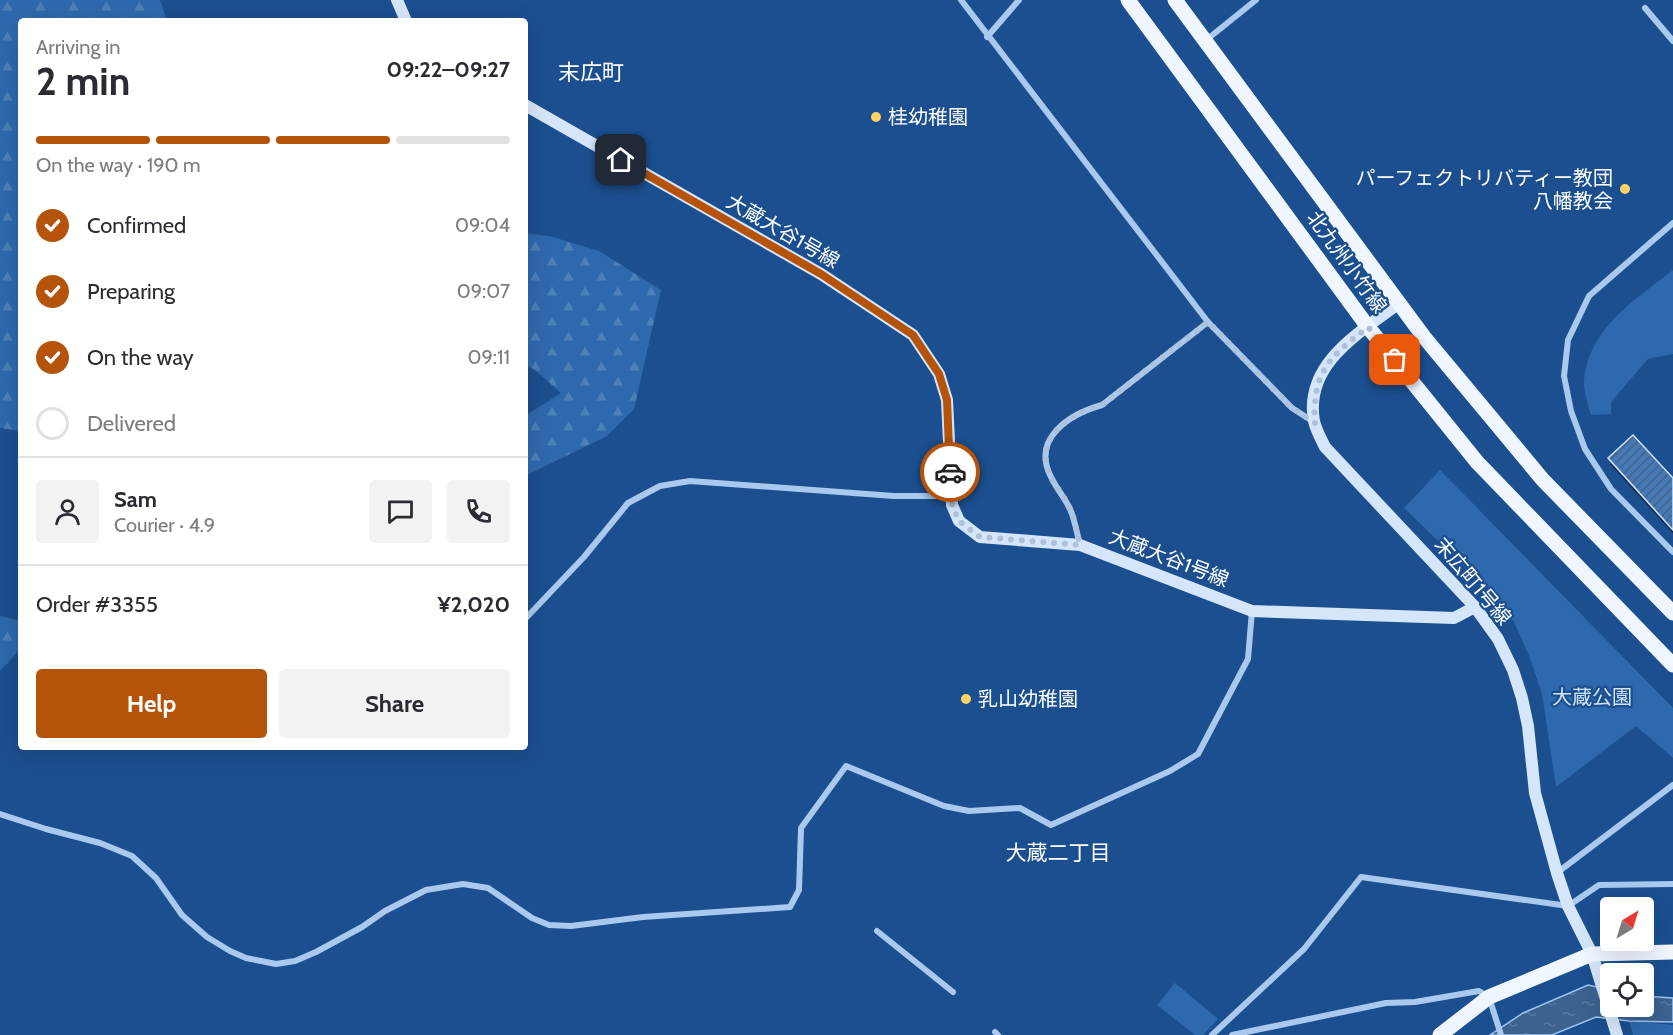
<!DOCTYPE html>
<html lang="en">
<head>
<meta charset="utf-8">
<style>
  :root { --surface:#fff; --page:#f2f2f3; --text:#2b2b33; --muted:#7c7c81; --line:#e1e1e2; --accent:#b45309 }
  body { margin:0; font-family:Cabin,"Noto Sans JP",sans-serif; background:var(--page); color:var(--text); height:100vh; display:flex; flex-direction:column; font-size:22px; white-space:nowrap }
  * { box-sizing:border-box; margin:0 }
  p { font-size:20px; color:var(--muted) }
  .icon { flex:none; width:33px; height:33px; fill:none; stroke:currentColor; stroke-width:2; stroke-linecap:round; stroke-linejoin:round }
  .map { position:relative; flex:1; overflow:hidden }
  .panel { position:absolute; left:18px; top:18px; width:510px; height:732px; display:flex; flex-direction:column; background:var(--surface); border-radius:6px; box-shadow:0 6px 24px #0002 }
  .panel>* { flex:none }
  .needle { width:39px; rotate:38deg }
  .tools { position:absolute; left:1600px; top:897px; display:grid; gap:12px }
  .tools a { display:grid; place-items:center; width:54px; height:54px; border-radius:6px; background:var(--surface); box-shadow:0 6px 24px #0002; font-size:30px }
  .pin { position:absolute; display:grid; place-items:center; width:51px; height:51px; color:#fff; margin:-26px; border-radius:12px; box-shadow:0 3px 9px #0006 }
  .courier { position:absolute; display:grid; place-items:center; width:60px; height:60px; margin:-30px; border:4px solid #b45309; border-radius:50%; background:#fff; color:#222; box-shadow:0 2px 8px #0007 }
  .head em { font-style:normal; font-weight:800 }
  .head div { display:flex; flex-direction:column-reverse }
  .head { display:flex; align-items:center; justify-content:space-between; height:102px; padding:0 18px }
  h1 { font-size:39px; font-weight:800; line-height:45px }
  .bar { display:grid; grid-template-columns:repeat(4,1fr); gap:9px 6px; align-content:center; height:72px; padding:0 18px }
  .bar i { height:8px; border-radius:4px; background:var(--line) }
  .bar .current { background:var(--accent) }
  .bar p { grid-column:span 4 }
  .line { display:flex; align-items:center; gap:15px; padding:0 18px; border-top:2px solid var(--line) }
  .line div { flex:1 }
  .round { display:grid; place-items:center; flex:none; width:63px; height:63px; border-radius:6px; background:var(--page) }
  ol { padding:0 18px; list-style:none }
  li { display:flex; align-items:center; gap:18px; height:66px }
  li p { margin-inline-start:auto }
  li .icon { padding:6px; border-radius:50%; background:var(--accent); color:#fff; stroke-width:4 }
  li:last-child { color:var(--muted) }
  li i { width:33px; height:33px; border:3px solid var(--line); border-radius:50% }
  .action { display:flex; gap:12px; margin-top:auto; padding:12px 18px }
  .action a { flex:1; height:69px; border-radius:6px; background:var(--accent); color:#fff; font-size:24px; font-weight:800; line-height:69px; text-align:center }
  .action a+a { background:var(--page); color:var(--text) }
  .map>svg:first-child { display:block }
</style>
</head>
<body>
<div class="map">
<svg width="1673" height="1035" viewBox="0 0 1673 1035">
  <defs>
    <pattern id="forest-firs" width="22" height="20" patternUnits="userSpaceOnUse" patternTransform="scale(1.5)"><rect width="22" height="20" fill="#2e69ad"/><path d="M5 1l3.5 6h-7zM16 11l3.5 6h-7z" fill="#4d80b9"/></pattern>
    <pattern id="water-ripples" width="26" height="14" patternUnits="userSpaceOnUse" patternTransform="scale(1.5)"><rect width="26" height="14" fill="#3c6290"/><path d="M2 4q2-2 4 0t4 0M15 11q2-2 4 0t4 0" fill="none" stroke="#597aa1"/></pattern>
    <pattern id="building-hatch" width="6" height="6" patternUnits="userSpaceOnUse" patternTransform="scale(1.5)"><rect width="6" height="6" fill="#4478b7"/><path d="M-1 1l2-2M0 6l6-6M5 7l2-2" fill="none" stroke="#486282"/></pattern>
    <filter id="shadow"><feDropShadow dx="3.5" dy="6" stdDeviation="0" flood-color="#0009"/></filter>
  </defs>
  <rect width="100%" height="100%" fill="#1b4f8f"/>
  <g fill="url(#forest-firs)">
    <polygon points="0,0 160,0 167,21 21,21 21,431 0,428"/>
    <polygon points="525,233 549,236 599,251 661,290 634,409 607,436 525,476 525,416 561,393 535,370 525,365"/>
    <polygon points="0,616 21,621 21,648 0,671"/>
  </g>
  <g fill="#2e69ad">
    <path d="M1673,270V354L1648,359L1611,402V414L1591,415C1588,405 1584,393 1584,383C1587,329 1635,300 1673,270Z"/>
    <polygon points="1440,470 1673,708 1673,758 1636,726 1556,787 1542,694 1530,658 1514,622 1487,588 1404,508"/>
    <polygon points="1175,983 1218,1019 1203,1035 1195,1035 1157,1005"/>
    <polygon points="1629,1021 1673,1025 1673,1035 1633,1035"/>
  </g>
  <polygon fill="url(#water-ripples)" stroke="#9cc4f0" stroke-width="1.5" points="1588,985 1611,990 1611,1006 1644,1006 1644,996 1673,998 1673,1022 1629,1021 1596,1017 1552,1035 1490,1035 1523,1013"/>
  <polygon fill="url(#building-hatch)" stroke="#cfe3fa" stroke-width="1.5" filter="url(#shadow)" points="1633,435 1673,478 1673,530 1608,458"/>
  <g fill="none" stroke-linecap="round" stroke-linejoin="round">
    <g stroke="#a9c9ee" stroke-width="6">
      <polyline points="961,0 1208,322 1292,408 1314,422"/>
      <polyline points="1645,8 1673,41"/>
      <polyline points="987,37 1019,0"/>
      <polyline points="1205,41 1256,0"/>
      <polyline points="1673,223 1589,296 1568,340 1564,376 1571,411 1585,449 1611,489 1673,552"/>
      <path d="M1080,545C1077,534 1075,520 1070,509C1065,498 1056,488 1051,477C1031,438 1070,414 1102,405L1208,322"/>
      <polyline points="525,616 526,618 584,557 628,503 660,486 690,481 894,496 951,496"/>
      <polyline points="0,814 46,829 100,843 132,856 156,878 182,915 207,937 230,951 246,958 276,964 295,961 316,952 362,927 385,911 426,890 463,884 488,888 532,918 549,925 571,926 643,917 790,907 799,890 801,828 846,766 944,806 969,811 1020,808 1051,825 1170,771 1198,754 1248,659 1252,611"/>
      <polyline points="1558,872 1673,785"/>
      <polyline points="877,931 953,992"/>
      <polyline points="995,1032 998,1035"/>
      <polyline points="1212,1035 1304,949 1361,877 1568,906 1599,885 1673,884"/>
      <polyline points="1232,1035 1386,1003 1415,1002 1479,991 1489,997 1501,1035"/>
    </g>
    <g stroke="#d6e6fa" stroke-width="12">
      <polyline points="397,0 406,21"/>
      <polyline points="525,105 821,274 913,335 939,374 947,400 952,505 959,521 980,537 1080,545 1252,611 1454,618 1475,607"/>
      <path d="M1398,304C1359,333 1304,364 1314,421C1316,430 1321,439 1325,447L1475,607L1498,639L1513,670L1522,698L1528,726L1535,793L1557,873L1568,906L1592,954L1617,1035"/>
    </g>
    <g stroke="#f0f6ff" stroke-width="15">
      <polyline points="1128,0 1368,327 1477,462 1673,665"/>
      <polyline points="1175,0 1424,337 1543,480 1673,613"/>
      <polyline points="1440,1035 1489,997 1592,954 1673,952"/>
    </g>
  </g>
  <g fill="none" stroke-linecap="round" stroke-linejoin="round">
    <path stroke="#afc1d8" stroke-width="6" stroke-dasharray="0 10.8" d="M950,472L952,505L959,521L980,537L1080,545C1077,534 1075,520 1070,509C1065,497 1056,488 1051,477C1031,438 1070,414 1102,405L1208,322L1292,408L1315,423C1312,371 1330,357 1368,327L1395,360"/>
    <polyline stroke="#b45309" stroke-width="8" points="621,160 821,274 913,335 939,374 947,400 950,472"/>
  </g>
  <g fill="#ffd166" stroke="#1b4f8f" stroke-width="2">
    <circle cx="876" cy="117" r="6"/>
    <circle cx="1625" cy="189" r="6"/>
    <circle cx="966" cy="699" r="6"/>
  </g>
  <g text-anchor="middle" stroke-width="4.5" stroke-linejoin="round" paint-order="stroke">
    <g font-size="20" fill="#fff" stroke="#1b4f8f" text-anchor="start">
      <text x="888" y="124">桂幼稚園</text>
      <text x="1613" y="185" text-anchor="end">パーフェクトリバティー教団<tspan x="1613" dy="23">八幡教会</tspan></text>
      <text x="978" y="706">乳山幼稚園</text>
    </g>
    <g font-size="20" fill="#fff" stroke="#1b4f8f">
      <text transform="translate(783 231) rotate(30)" y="7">大蔵大谷1号線</text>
      <text transform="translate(1347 262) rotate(54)" y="7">北九州小竹線</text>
      <text transform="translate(1169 558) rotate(21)" y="7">大蔵大谷1号線</text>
      <text transform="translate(1473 581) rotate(50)" y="7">末広町1号線</text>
    </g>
    <g font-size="20" fill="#cfe3fa" stroke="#1b4f8f">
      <text x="1592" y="704">大蔵公園</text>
    </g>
    <g font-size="21" fill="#fff" stroke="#1b4f8f">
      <text x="1058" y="860">大蔵二丁目</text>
    </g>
    <g font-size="22" fill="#fff" stroke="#1b4f8f">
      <text x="591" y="80">末広町</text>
    </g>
  </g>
</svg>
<div class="tools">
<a><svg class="needle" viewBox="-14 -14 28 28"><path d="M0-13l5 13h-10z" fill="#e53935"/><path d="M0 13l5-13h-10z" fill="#7c7c81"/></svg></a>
<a><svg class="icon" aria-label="locate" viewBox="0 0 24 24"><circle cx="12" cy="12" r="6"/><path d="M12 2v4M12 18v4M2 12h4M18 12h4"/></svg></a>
</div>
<div class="pin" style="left:1395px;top:360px;background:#ea580c"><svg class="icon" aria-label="bag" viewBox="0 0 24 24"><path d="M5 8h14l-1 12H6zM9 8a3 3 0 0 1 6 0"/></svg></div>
<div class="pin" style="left:621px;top:160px;background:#1f2937"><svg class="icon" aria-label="home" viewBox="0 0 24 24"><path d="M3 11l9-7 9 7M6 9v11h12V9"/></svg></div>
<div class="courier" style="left:950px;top:472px"><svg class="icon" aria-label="car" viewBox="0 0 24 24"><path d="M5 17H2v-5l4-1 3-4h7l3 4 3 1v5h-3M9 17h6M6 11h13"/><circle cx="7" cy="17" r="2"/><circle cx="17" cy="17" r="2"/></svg></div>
<section class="panel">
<div class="head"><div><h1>2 min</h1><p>Arriving in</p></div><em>09:22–09:27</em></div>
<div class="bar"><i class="current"></i><i class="current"></i><i class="current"></i><i></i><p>On the way · 190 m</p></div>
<ol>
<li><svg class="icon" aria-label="check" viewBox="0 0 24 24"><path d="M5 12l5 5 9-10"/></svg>Confirmed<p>09:04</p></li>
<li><svg class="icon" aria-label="check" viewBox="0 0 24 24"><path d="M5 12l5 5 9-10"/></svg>Preparing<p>09:07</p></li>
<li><svg class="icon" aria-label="check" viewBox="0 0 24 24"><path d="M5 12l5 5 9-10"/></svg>On the way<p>09:11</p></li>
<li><i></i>Delivered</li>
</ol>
<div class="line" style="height:108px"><a class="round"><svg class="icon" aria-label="person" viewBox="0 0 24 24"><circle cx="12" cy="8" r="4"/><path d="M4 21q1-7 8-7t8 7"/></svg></a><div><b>Sam</b><p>Courier · 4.9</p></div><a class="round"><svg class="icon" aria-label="chat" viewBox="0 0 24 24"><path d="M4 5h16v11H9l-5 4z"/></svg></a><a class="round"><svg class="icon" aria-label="phone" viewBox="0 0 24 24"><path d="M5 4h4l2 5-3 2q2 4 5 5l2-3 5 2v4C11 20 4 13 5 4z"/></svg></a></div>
<div class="line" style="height:78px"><div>Order #3355</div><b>¥2,020</b></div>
<div class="action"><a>Help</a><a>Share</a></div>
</section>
</div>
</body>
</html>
